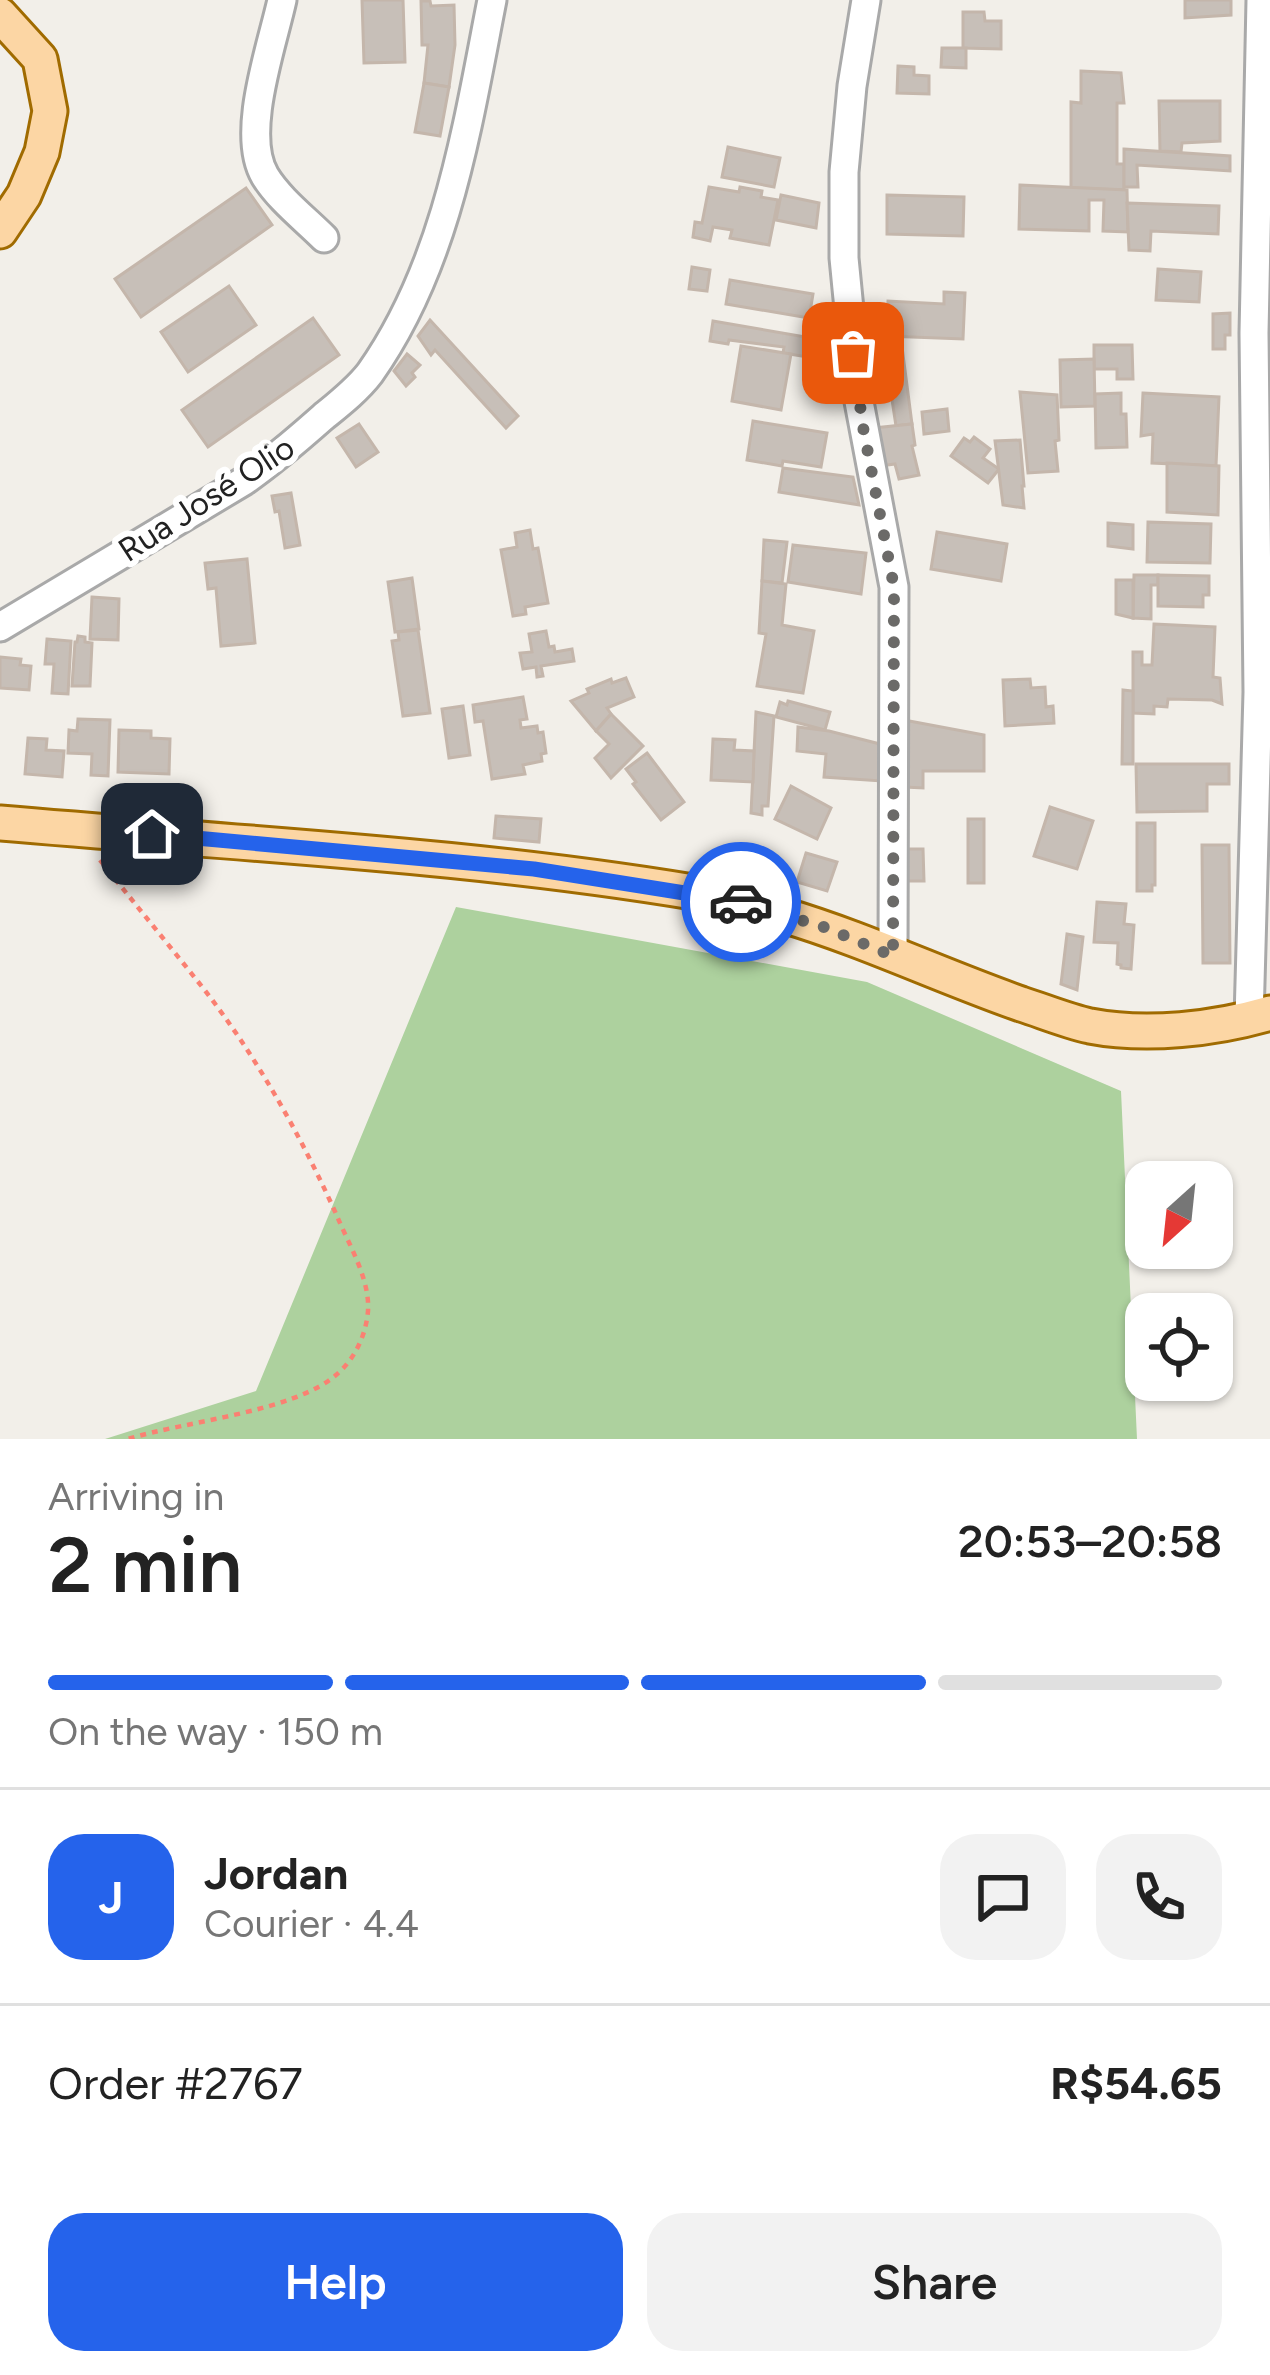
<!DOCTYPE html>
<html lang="en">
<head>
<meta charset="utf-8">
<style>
  :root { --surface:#fff; --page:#f2f2f2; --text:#222; --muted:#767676; --line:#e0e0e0; --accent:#2563eb }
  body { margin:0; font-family:Figtree,sans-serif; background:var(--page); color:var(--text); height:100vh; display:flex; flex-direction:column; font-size:45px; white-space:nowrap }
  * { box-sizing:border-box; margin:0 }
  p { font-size:39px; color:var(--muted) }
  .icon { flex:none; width:66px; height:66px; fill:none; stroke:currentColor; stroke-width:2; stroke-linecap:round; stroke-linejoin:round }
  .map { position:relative; height:1439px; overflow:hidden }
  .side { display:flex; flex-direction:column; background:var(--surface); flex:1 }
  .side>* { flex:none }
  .needle { width:78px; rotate:207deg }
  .tools { position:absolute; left:1125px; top:1161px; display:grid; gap:24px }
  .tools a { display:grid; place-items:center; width:108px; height:108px; border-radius:24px; background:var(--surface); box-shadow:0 3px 9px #0004; font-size:60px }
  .pin { position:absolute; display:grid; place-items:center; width:102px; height:102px; color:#fff; margin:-51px; border-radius:24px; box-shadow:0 6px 18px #0006 }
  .courier { position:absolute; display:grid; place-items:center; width:120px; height:120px; margin:-60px; border:9px solid #2563eb; border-radius:50%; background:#fff; color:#222; box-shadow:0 3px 15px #0007 }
  .summary em { font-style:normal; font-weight:600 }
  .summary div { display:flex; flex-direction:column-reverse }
  .summary { display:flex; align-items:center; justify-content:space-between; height:204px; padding:0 48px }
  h1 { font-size:78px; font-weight:600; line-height:90px }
  .bar { display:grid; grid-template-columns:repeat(4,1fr); gap:18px 12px; align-content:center; height:144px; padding:0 48px }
  .bar i { height:15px; border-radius:9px; background:var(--line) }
  .bar .current { background:var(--accent) }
  .bar p { grid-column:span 4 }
  .line { display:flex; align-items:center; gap:30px; padding:0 48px; border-top:3px solid var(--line) }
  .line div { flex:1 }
  .round { display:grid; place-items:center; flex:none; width:126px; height:126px; border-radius:36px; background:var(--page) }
  .button { display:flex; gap:24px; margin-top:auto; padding:24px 48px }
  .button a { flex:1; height:138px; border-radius:36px; background:var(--accent); color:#fff; font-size:48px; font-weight:600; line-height:138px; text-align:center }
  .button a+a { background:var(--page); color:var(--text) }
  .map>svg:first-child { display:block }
</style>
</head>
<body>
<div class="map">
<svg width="1270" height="1439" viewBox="0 0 1270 1439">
  <rect width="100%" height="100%" fill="#f2efe9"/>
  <polygon fill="#add19e" points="456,907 867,982 1121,1091 1137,1439 105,1439 256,1391"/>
  <g fill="#c7bfb8" stroke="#c4b6ab" stroke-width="3">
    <polygon points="362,0 403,0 405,62 364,63"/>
    <polygon points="1185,0 1231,0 1231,15 1185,18"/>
    <polygon points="421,1 430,1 431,6 454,5 455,45 449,87 424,83 428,45 422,45"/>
    <polygon points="963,12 984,12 985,21 1001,21 1001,49 963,48"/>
    <polygon points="942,48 966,48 966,68 941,67"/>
    <polygon points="898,66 914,67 914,75 929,76 929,94 897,93"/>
    <polygon points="1081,71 1121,73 1124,103 1117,103 1117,164 1124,164 1124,190 1071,188 1071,102 1081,103"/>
    <polygon points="424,83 449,87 440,136 415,132"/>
    <polygon points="1159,101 1220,101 1220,141 1182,143 1181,152 1160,151"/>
    <polygon points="728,147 780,158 774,187 722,177"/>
    <polygon points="1124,149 1230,156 1230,171 1137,165 1138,187 1124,187"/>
    <polygon points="1020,185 1127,190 1128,232 1103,231 1104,200 1089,200 1089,231 1019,229"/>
    <polygon points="709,187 739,192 740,187 762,191 761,197 778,200 769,245 730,238 732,230 713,227 710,241 693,237 695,222 702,223"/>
    <polygon points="246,188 272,225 141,317 115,279"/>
    <polygon points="781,195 819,203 816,228 776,220"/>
    <polygon points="887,195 964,197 963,236 887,234"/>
    <polygon points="1127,203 1219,206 1218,234 1151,231 1150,251 1129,250"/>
    <polygon points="692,267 710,270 707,291 689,289"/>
    <polygon points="1158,269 1201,272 1199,302 1156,300"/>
    <polygon points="730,280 813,294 809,318 726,304"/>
    <polygon points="229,286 256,325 188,372 161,332"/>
    <polygon points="944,292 965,293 963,339 886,336 888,301 944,304"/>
    <polygon points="1230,313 1230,335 1225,335 1225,349 1213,349 1213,314"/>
    <polygon points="313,318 339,355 208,447 182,410"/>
    <polygon points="430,320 518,416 506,428 435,350 431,355 418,336"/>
    <polygon points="713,321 811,338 808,357 783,353 784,347 729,340 728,344 710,341"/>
    <polygon points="1094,345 1132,345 1133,379 1117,379 1117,369 1094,369"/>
    <polygon points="741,346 791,354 781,410 732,401"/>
    <polygon points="902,347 912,424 896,426 891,393 876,394 870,348"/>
    <polygon points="407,354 420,365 412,373 415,377 406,386 394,371"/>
    <polygon points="1094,359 1095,406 1061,407 1060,360"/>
    <polygon points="1020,392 1057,395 1059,440 1055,441 1058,471 1028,473"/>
    <polygon points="1121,393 1121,414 1126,414 1127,447 1096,448 1095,394"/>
    <polygon points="1143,393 1219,397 1216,466 1152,463 1153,434 1141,436"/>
    <polygon points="947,409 949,431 924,434 922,412"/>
    <polygon points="753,421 827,433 821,467 783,461 782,466 747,460"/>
    <polygon points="359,424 378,452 356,467 337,438"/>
    <polygon points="912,424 915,445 912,446 919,475 899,479 895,464 880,466 873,428"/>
    <polygon points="974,437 990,449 983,458 999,469 988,483 951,456 964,438 970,442"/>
    <polygon points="1020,440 1024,486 1022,486 1024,508 1003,505 995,441"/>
    <polygon points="1167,463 1219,466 1218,515 1167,512"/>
    <polygon points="783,468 853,477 859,505 779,492"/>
    <polygon points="291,493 300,545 285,548 279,511 275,512 272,496"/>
    <polygon points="1148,522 1211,524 1210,563 1147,562"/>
    <polygon points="1108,523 1133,525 1133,549 1108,546"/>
    <polygon points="530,530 533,549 538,548 548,603 525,607 526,614 513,616 501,550 517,547 515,533"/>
    <polygon points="937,532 1007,544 1001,581 931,569"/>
    <polygon points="764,540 787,542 782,583 762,581"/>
    <polygon points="793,545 866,553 861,594 788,582"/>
    <polygon points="247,559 255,643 221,646 216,588 208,589 205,563"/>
    <polygon points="1134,575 1158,575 1158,585 1151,585 1151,619 1133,618"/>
    <polygon points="1158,575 1209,576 1209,595 1203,595 1203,607 1158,606"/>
    <polygon points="412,578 419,629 395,632 388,582"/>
    <polygon points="1116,580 1133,580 1133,618 1116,614"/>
    <polygon points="762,581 786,584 782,625 814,631 803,693 757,686 766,634 759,633"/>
    <polygon points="92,597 119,599 118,640 90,639"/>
    <polygon points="1154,624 1215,627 1213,677 1220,678 1222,704 1212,700 1168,699 1167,707 1154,706 1154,714 1133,713 1133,652 1142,652 1142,665 1152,665"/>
    <polygon points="418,630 430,713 403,716 392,641 399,640 398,632"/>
    <polygon points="546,631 549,647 554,646 555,652 572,649 574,661 541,666 543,676 537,677 536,667 523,669 520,653 532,652 529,634"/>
    <polygon points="78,636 85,637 85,642 92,643 90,686 72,686 75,642 77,642"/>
    <polygon points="47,639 71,641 68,694 52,693 54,664 45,664"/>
    <polygon points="0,657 21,659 20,665 31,666 29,690 0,688"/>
    <polygon points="626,678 634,697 607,708 611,714 596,731 571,701 589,693 587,689 611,679 612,683"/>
    <polygon points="1030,679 1031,688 1045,687 1046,707 1053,706 1054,723 1005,726 1003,680"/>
    <polygon points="1123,690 1133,691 1133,764 1122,764"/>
    <polygon points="523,697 527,719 520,720 521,728 537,726 538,733 543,732 546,753 541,754 542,761 523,765 525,774 492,779 483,721 475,722 473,705"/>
    <polygon points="788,701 830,712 825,730 776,717 780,702 787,705"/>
    <polygon points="463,706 470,755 449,758 442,709"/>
    <polygon points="756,712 774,716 768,806 762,806 762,815 751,813"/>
    <polygon points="611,714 643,746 611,778 595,758 609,744 596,731"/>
    <polygon points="78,719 110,720 108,776 91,775 92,754 68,753 69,730 77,731"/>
    <polygon points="904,720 984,735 984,771 923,771 923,788 905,787"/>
    <polygon points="798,727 829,731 880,744 881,781 824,777 826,754 797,751"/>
    <polygon points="119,730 151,731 151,738 170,739 169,774 118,772"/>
    <polygon points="28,738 47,739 46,750 64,751 62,777 25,774"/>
    <polygon points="713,739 735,740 734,750 754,751 753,782 711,780"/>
    <polygon points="647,753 684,802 661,820 633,784 636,782 626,769"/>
    <polygon points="1136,764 1229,764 1229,784 1207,784 1207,811 1137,812"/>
    <polygon points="791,786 831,808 817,839 775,819"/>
    <polygon points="1050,807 1093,821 1077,869 1034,856"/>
    <polygon points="496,816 541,819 539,842 494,838"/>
    <rect x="968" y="819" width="16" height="64"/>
    <polygon points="1137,823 1155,823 1155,885 1152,885 1152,891 1137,891"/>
    <polygon points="1202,845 1229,845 1230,963 1203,963"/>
    <polygon points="907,849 923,849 924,881 907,881"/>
    <polygon points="806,853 837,862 827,891 797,882"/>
    <polygon points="1097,902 1126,904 1124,924 1134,925 1131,969 1121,968 1121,965 1117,964 1118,943 1094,942"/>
    <polygon points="1067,934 1083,937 1077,990 1061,984"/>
  </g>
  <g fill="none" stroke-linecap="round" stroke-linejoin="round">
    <g stroke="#a9a9a9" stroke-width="33">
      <g id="minor">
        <path d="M282,0C272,46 240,134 265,176C279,199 305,219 324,238"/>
        <polyline points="866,0 852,86 844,172 844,258 857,391 894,587 893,955"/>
        <path d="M0,627L244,481C273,461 297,440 323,417C339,404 357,390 370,373C447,264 467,128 492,0"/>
        <polyline points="1249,1019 1258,692 1254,333 1261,0"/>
      </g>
    </g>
    <g stroke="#a06b00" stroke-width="39">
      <g id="major">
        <polyline points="0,15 40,59 50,111 42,152 24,195 0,231"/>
        <path d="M0,823C241,844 483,855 722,897C743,901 763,909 783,915C864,939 941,976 1021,1004C1043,1011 1067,1021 1090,1026C1147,1037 1215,1029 1270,1013"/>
      </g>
    </g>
    <path stroke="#fa8072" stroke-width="4.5" stroke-dasharray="6 6" stroke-linecap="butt" d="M100,860C134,903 169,945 203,988C257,1057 301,1136 337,1216C349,1245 370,1279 368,1311C366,1335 355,1359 336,1375C293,1412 186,1421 128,1439"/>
    <use href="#minor" stroke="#fff" stroke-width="27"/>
    <use href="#major" stroke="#fcd6a4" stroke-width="33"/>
  </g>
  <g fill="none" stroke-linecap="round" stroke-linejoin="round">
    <polyline stroke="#6b6a68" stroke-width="12" stroke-dasharray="0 21.6" points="741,902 824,927 893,956 894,587 863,427 853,353"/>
    <polyline stroke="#2563eb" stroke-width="15" points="152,834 534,869 741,902"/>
  </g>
  <g text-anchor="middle" stroke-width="12" stroke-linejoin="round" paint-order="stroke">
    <g font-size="33" fill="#222" stroke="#fff">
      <text transform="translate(206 498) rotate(-33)" y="12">Rua José Olio</text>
    </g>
  </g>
</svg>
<div class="tools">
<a><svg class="needle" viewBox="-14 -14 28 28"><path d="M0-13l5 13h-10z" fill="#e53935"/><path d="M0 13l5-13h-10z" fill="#767676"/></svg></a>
<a><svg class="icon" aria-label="locate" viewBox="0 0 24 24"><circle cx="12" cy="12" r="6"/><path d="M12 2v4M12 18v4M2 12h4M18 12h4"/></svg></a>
</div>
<div class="pin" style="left:853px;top:353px;background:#ea580c"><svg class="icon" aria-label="bag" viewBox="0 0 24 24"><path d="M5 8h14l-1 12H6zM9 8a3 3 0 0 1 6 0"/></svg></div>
<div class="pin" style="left:152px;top:834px;background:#1f2937"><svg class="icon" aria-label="home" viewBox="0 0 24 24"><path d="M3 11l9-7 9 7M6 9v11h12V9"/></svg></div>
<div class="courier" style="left:741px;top:902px"><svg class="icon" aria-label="car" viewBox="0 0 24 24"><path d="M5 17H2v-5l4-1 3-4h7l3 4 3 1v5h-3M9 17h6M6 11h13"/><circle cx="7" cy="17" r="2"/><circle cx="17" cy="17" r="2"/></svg></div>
</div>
<section class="side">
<div class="summary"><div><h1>2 min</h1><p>Arriving in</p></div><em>20:53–20:58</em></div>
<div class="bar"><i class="current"></i><i class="current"></i><i class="current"></i><i></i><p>On the way · 150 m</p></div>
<div class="line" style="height:216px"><b class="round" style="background:var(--accent);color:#fff">J</b><div><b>Jordan</b><p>Courier · 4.4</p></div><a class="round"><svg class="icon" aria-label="chat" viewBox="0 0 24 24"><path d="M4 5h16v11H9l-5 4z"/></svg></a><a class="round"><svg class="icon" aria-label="phone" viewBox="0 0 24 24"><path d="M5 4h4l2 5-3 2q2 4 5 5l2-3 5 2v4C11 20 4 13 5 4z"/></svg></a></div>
<div class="line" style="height:156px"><div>Order #2767</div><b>R$54.65</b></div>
<div class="button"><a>Help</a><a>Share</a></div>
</section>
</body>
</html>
